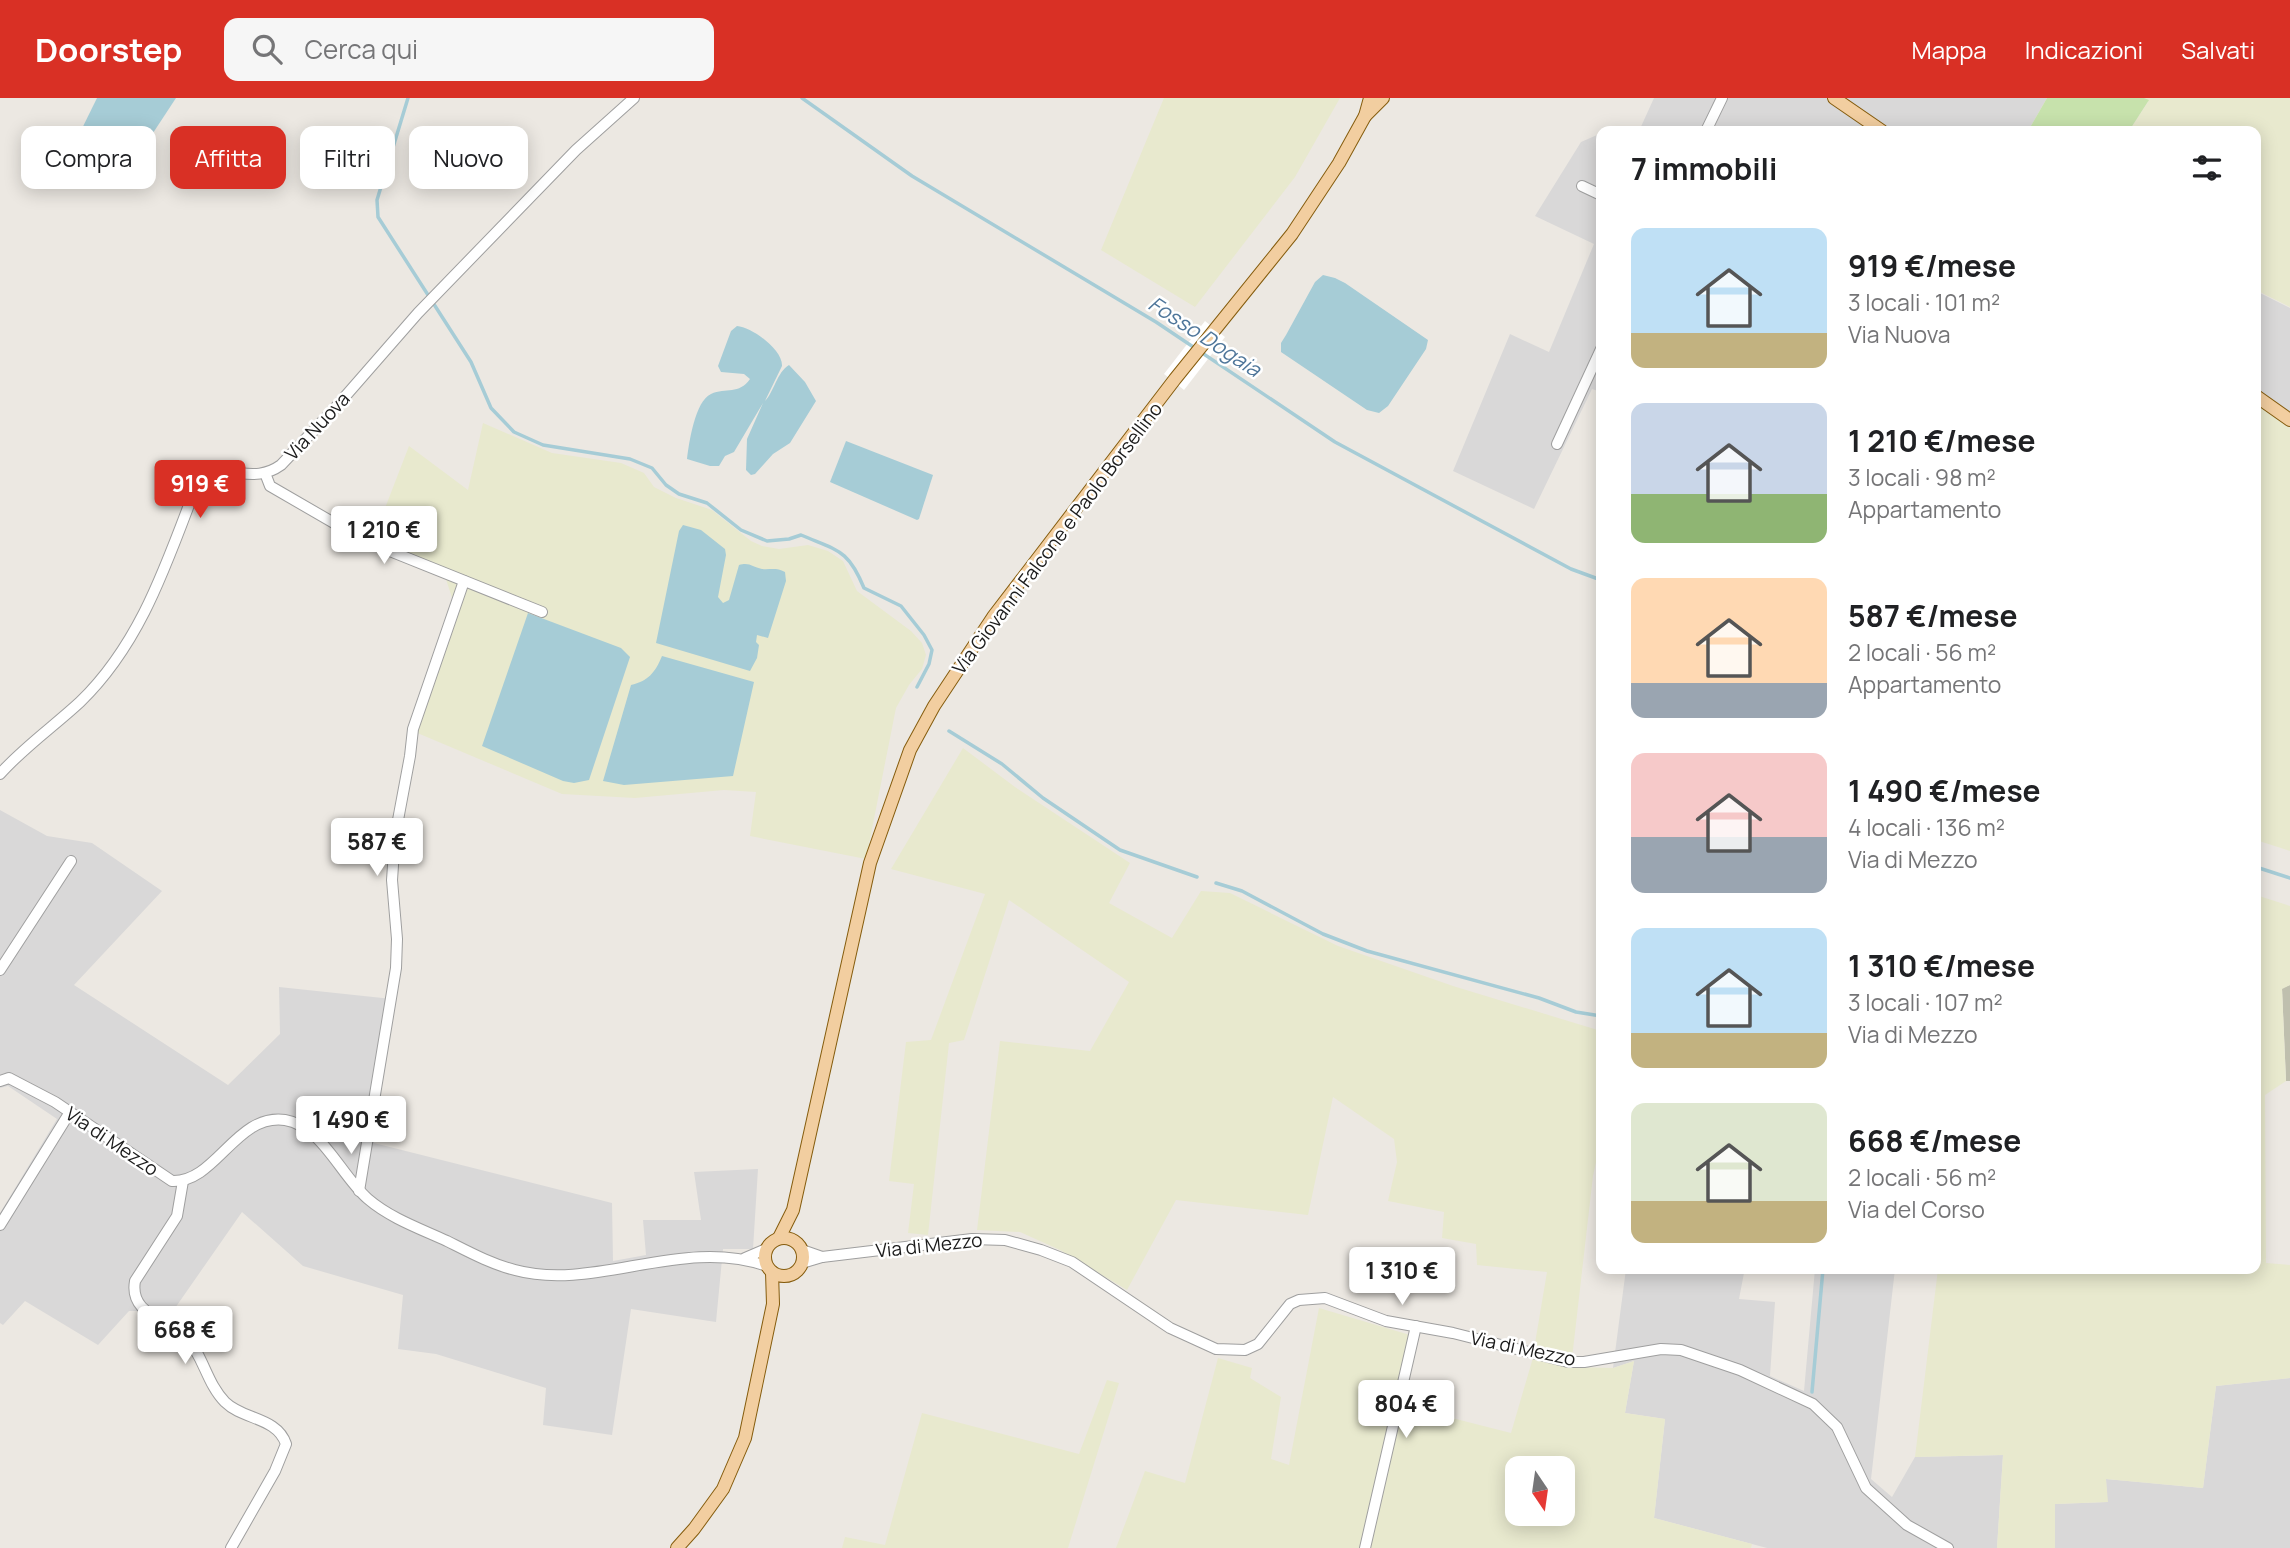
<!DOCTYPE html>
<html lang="it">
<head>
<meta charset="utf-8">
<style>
	body { margin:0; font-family:Manrope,sans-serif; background:#f6f6f6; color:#202124; height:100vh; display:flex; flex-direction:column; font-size:26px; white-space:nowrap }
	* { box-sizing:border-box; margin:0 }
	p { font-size:23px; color:#757577 }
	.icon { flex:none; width:38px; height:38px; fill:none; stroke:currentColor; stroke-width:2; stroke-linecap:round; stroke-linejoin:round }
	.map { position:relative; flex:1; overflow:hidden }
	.drawer { position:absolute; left:1596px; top:28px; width:665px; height:1148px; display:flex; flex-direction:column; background:#fff; border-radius:14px; box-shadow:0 4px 18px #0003 }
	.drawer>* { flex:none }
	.banner { position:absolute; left:21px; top:28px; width:665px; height:63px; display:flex; gap:14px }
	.needle { width:46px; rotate:167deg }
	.fabs { position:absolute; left:1505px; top:1358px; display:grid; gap:14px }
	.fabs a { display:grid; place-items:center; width:70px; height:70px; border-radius:14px; background:#fff; box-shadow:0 4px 18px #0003; font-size:35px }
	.price { position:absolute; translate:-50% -60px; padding:0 16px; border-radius:7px; background:#fff; color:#222; font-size:23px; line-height:46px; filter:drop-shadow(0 2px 4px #0008) }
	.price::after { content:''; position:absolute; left:50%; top:42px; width:21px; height:16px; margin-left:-10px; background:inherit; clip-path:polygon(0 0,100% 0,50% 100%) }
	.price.selected { background:#d93025; color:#fff }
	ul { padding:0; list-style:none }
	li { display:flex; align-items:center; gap:21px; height:175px; padding:0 35px }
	li span { display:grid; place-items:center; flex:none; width:196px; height:140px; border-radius:14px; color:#555 }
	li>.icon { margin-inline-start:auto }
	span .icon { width:84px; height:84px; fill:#fffc; stroke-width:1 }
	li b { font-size:30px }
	h2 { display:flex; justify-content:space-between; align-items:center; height:84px; padding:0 35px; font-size:30px }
	.chip { padding:0 24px; border-radius:14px; background:#fff; box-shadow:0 4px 18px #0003; font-size:24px; line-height:63px }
	.chip.selected { background:#d93025; color:#fff }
	header { display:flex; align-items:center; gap:42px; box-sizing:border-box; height:98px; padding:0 35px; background:#d93025; color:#fff }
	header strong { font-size:33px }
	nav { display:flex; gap:38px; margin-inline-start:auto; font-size:24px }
	.search { width:490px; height:63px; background:#f6f6f6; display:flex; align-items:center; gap:18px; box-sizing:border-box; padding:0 24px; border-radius:14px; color:#757577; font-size:26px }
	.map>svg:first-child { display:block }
	.residential { fill:#d9d8d8 }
	.construction { fill:#bfbfae }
	.farmland { fill:#e8e9ce; fill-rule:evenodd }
	.grass { fill:#c7e2ac }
	.water { fill:#a6ccd6 }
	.pier { fill:#fff }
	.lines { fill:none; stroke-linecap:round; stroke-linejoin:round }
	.stream { stroke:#a6ccd6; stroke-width:3.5 }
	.minor-casing { stroke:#9f9f9f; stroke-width:12 }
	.major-casing { stroke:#855c0d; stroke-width:14 }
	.minor { stroke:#fff; stroke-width:10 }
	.major { stroke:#f2cea0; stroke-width:12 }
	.labels { text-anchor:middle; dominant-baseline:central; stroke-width:5; stroke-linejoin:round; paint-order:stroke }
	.street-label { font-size:19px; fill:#1b1b1b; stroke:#fff }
	.water-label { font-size:21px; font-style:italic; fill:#4f769a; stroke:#fff }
</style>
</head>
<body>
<header>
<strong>Doorstep</strong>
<div class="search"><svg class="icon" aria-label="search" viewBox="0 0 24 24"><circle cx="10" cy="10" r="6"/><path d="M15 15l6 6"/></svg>Cerca qui</div>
<nav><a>Mappa</a><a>Indicazioni</a><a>Salvati</a></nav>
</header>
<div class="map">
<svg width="2290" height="1450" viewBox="0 0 2290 1450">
	<rect width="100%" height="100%" fill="#ece8e2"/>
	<!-- residential -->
	<g class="residential">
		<polygon points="1654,0 2047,0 2028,33 1639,33"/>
		<polygon points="1597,37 1601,38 1601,294 1592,291 1534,411 1453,373 1510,236 1549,254 1594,146 1535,118 1581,44"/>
		<polygon points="2256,193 2290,210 2290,330 2256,305"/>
		<polygon points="0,712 47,738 92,745 162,793 74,887 228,987 280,936 279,889 392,901 374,1045 612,1105 613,1163 646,1157 643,1122 701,1122 694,1074 758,1071 753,1151 723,1151 716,1224 631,1211 612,1337 543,1327 546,1290 436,1256 398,1251 403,1197 303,1168 242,1114 173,1213 129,1213 98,1247 25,1203 3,1227 0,1225 0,1115 57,1021 8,988 0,990"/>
		<polygon points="1626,1171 1715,1171 1744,1175 1739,1201 1775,1204 1770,1278 1804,1293 1815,1171 1895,1171 1871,1381 1892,1399 1915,1359 2003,1357 1997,1450 1767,1450 1654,1420 1665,1321 1625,1315 1634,1263 1613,1270"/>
		<polygon points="2290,1280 2290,1450 2055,1450 2055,1406 2107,1404 2106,1381 2203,1390 2216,1288"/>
	</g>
	<!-- construction -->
	<polygon class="construction" points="2290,887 2290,983 2286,983 2282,890"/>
	<!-- farmland -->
	<g class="farmland">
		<polygon points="1164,0 1340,0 1295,79 1195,209 1101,152"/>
		<polygon points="2144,0 2290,0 2290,209 2256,192 2256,33 2129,33 2148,4 2148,2"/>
		<polygon points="2256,306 2290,330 2290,753 2256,742"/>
		<polygon points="483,325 552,355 621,365 644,375 654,389 676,400 712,412 751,443 762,448 779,451 808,447 828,453 843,463 857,493 911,533 922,545 926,557 922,571 909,587 896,610 866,761 750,738 756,694 724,692 635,700 562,696 415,634 454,506 445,478 370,449 409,348 468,392"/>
		<path d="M963 650 1015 689 1130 765 1109 805 1172 840 1201 793 1230 795 1338 848 1453 888 1601 933V1041L1593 1078 1571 1269 1613 1270 1634 1263 1625 1315 1665 1321 1654 1420 1752 1446 1751 1450H1116L1145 1373 1185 1385 1218 1260 1252 1270 1250 1280 1281 1299 1271 1361 1289 1367 1319 1210 1410 1237 1397 1306 1511 1335 1532 1263 1547 1174 1477 1167 1476 1146 1442 1140 1444 1114 1388 1103 1397 1064 1394 1041 1333 999 1308 1117 1176 1102 1127 1192 1060 1152 1020 1134 977 1132 1000 943 1090 953 1129 884 1009 802 964 942 949 945 928 1137 908 1135 914 1086 889 1083 906 944 931 942 985 796 891 771ZM1517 1370H1563V1416H1517Z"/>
		<polygon points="2256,797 2290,808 2290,887 2282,891 2286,983 2265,997 2266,1165 2290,1167 2290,1280 2216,1288 2203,1390 2106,1381 2108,1404 2055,1406 2055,1450 1997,1450 2003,1357 1915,1359 1938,1171 2256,1171"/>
		<polygon points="1107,1282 1119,1285 1068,1450 842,1450 845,1439 885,1447 922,1315 1079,1356"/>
	</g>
	<!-- grass -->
	<polygon class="grass" points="2047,0 2144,0 2149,2 2129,33 2028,33"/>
	<!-- water -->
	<g class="water">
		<polygon points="97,0 176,0 128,73 116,84 69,67 67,61"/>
		<polygon points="1323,177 1335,180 1345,185 1428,242 1426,251 1388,308 1379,315 1367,312 1281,254 1281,245 1286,237 1315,184"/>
		<path d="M737 228C752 229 783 252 782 268L765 303C774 294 777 274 789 267L805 284 816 303 790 345 773 356 755 376 751 377 746 372 747 341 763 305 734 354 725 358 719 368H710L687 361C689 345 695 303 711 296 726 289 739 297 750 281L744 276 721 274 718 268 731 233Z"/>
		<polygon points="846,343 933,377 919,421 917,422 830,384"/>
		<path d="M683 427 701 432 725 451 726 457 718 499 723 505 729 502 739 467C750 464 752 469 762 471 770 472 776 469 785 474L786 483 768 540 757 537 756 544 759 547 757 560 750 573 656 545 679 433Z"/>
		<polygon points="528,515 621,550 630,559 589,682 574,685 563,683 482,648"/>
		<path d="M662 558 754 584 733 678 624 687 603 683 631 587C648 583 655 575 662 558Z"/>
	</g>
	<!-- pier -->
	<polygon class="pier" points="1205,223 1225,239 1184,292 1164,276"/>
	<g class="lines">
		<!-- stream -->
		<g class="stream">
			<path d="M408 0 377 102 378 119 471 264 491 310 514 334 543 347 630 361 652 370 666 387 679 396 707 405 741 432 767 443 789 441 801 437C838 453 848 451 864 490L901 508 924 537 932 552 929 566 917 589"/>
			<polyline points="802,0 912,78 1156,224 1335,344 1571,471 1601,482"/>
			<polyline points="949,633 1002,666 1043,700 1120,752 1197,779"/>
			<polyline points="2256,769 2290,780"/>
			<polyline points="1216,785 1242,793 1323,836 1367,853 1539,900 1576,914 1601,918"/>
			<polyline points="1812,1294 1823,1171"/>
		</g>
		<defs>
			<g id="minor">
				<polyline points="1706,33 1722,0"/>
				<polyline points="1582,88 1601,97"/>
				<polyline points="1557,346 1601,251"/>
				<polyline points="265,375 270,388 365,443 542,514"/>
				<path d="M0 676C24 649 53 629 80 604 138 548 164 473 192 399 220 352 246 392 281 367L335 310 418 215 576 52 634 0"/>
				<polyline points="0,872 71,763"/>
				<path d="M0 983 9 980 55 1004 172 1083C216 1085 236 1015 285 1022 322 1028 341 1078 368 1101 390 1120 421 1131 447 1143 469 1154 491 1166 515 1172 595 1194 682 1138 767 1168"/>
				<path d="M183 1083 177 1118 135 1183C129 1217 167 1220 186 1239 203 1257 207 1286 225 1304 243 1322 277 1319 286 1346L275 1373 231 1450"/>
				<polyline points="359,1093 396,870 397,841 392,782 395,738 410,658 413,631 464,483"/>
				<polyline points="0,1127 70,1014"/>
				<polyline points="802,1152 822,1159"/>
				<polyline points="745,1160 766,1151"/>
				<polyline points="802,1165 822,1159 972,1141 1005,1142 1041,1152 1072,1164 1170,1230 1216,1251 1245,1252 1258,1246 1290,1206 1299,1202 1325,1200 1386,1223 1453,1235 1568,1264 1584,1264 1661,1251 1681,1252 1740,1272 1813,1306 1837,1329 1866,1390 1907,1427 1948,1450"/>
				<polyline points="1365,1450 1416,1228"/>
			</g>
			<g id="major">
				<polyline points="1834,0 1882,33"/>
				<polyline points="1365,18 1383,0"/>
				<polyline points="2256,298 2290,322"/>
				<circle cx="784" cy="1159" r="19"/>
				<polyline points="779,1140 793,1112 870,765 910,652 934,608 993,519 1175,281 1292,136 1339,65 1365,18 1370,0"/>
				<polyline points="677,1450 694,1431 723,1391 745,1340 773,1206 772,1174"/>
			</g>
		</defs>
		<!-- minor casing -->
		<use href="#minor" class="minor-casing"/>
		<!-- major casing -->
		<use href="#major" class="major-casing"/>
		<!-- minor -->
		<use href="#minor" class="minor"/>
		<!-- major -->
		<use href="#major" class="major"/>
	</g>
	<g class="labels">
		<!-- street labels -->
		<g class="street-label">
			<text transform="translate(317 328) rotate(-47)">Via Nuova</text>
			<text transform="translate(1057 440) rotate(-53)">Via Giovanni Falcone e Paolo Borsellino</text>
			<text transform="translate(112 1043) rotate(34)">Via di Mezzo</text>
			<text transform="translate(929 1147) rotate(-6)">Via di Mezzo</text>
			<text transform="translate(1523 1250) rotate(12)">Via di Mezzo</text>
		</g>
		<!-- water labels -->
		<g class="water-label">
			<text transform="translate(1205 238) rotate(33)">Fosso Dogaia</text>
		</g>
	</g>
</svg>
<div class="fabs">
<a><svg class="needle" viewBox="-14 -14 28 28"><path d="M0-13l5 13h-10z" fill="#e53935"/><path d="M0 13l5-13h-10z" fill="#757577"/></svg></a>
</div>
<b class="price selected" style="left:200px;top:422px">919 €</b>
<b class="price" style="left:384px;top:468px">1 210 €</b>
<b class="price" style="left:377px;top:780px">587 €</b>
<b class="price" style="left:351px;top:1058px">1 490 €</b>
<b class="price" style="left:1402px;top:1209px">1 310 €</b>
<b class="price" style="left:185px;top:1268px">668 €</b>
<b class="price" style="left:1406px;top:1342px">804 €</b>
<div class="banner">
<a class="chip">Compra</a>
<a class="chip selected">Affitta</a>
<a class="chip">Filtri</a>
<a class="chip">Nuovo</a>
</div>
<section class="drawer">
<h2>7 immobili<svg class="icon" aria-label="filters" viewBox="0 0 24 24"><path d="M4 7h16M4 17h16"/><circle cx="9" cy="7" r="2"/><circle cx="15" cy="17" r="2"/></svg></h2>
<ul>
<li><span style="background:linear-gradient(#bfe0f5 75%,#c2b280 0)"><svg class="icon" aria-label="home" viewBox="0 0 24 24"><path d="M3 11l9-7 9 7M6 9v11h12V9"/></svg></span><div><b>919 €/mese</b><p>3 locali · 101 m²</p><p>Via Nuova</p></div></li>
<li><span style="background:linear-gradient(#c9d6e8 65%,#8fb573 0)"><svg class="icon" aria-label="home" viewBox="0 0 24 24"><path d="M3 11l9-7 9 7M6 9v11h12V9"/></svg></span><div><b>1 210 €/mese</b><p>3 locali · 98 m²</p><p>Appartamento</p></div></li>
<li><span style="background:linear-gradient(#ffd9b3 75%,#9aa5b1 0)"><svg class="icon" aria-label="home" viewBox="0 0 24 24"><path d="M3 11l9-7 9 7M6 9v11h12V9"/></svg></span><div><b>587 €/mese</b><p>2 locali · 56 m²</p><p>Appartamento</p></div></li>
<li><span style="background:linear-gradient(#f6c9c9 60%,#9aa5b1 0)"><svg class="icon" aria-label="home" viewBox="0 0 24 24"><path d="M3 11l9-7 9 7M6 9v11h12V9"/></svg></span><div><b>1 490 €/mese</b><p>4 locali · 136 m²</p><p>Via di Mezzo</p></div></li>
<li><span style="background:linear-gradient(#bfe0f5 75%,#c2b280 0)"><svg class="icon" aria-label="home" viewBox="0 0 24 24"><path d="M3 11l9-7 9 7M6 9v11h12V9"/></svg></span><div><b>1 310 €/mese</b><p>3 locali · 107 m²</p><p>Via di Mezzo</p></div></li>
<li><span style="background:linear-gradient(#dfe7d0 70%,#c2b280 0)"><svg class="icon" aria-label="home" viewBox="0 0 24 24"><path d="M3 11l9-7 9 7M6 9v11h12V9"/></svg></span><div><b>668 €/mese</b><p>2 locali · 56 m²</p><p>Via del Corso</p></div></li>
</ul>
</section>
</div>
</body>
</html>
